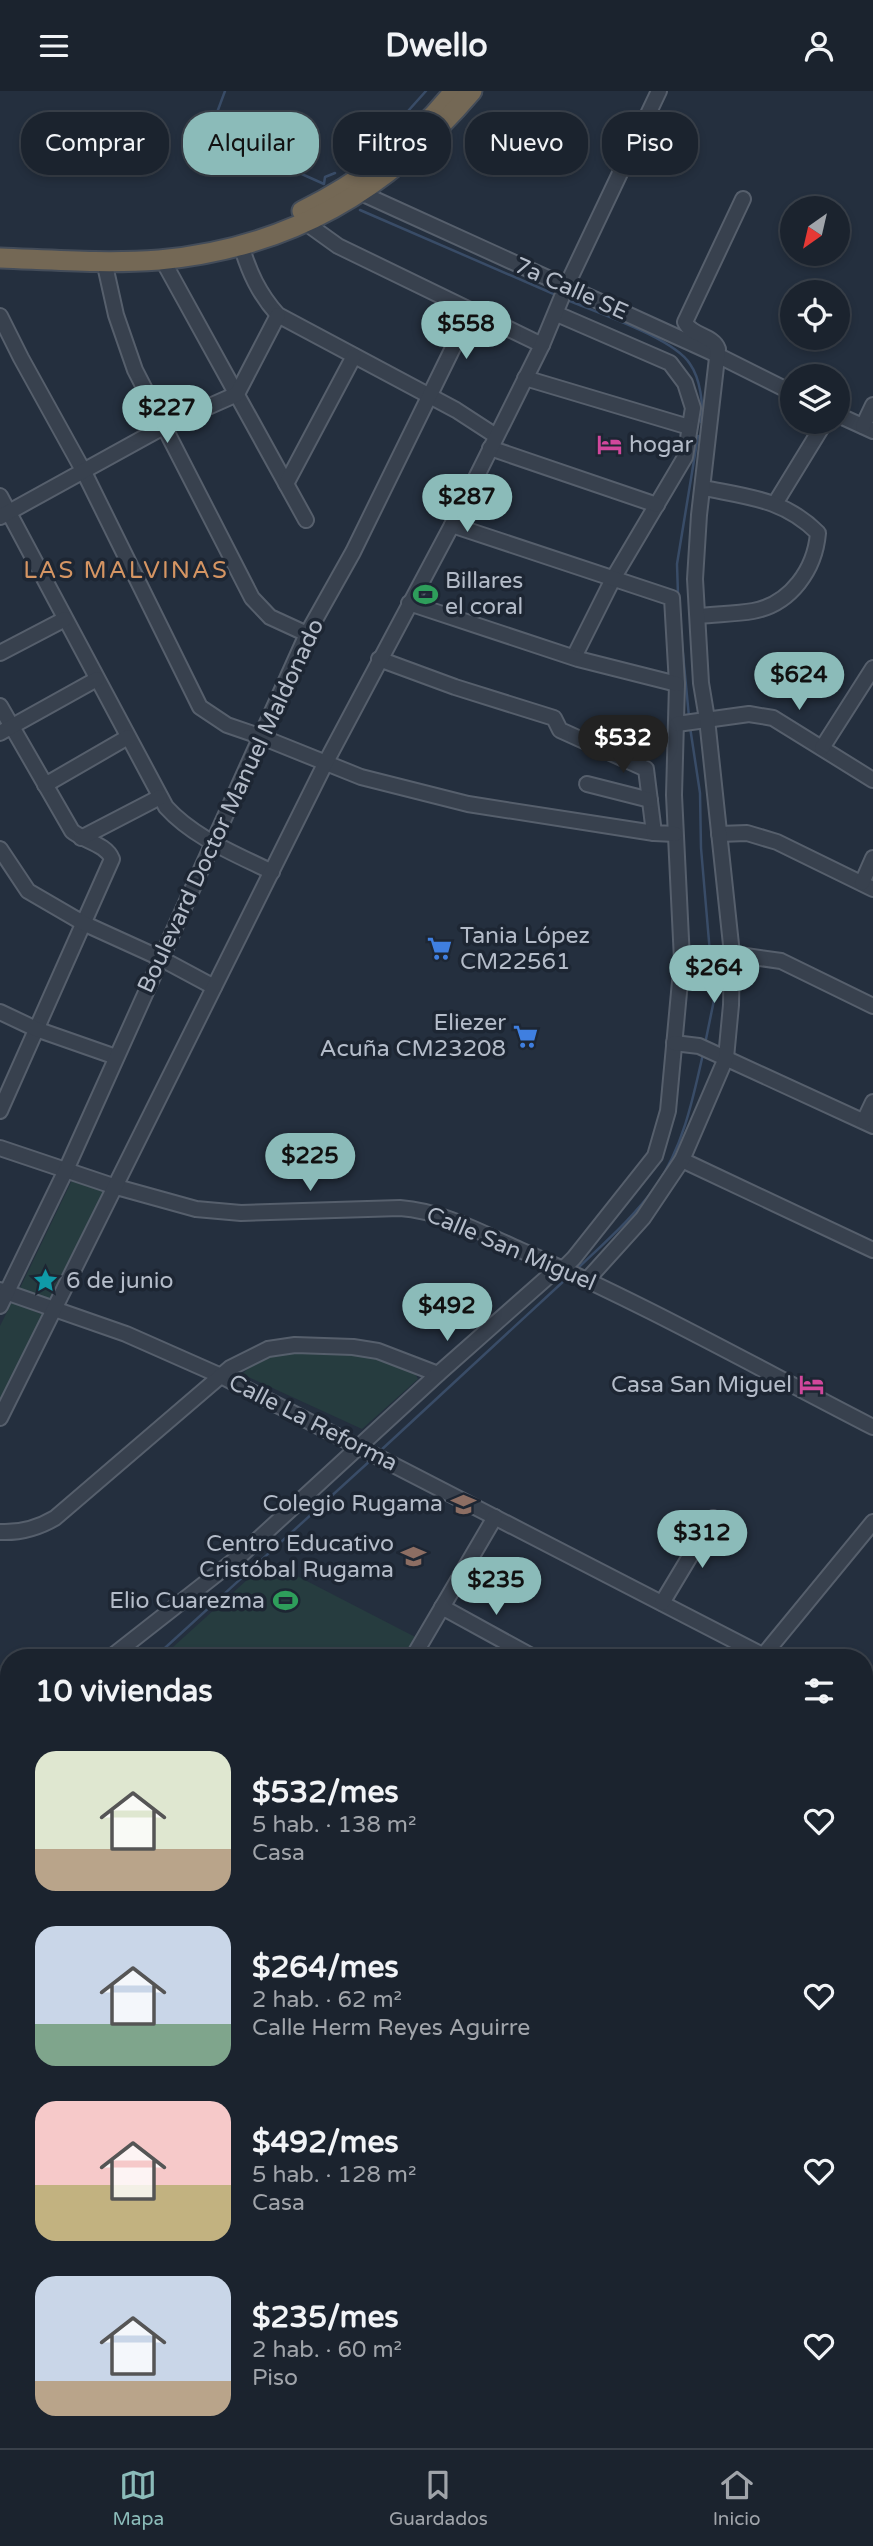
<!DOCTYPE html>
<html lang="es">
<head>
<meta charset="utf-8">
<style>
	body { margin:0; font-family:"Varela Round",sans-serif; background:#242b36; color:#f1f3f6; height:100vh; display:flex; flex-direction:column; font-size:26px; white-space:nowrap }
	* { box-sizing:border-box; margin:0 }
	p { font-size:23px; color:#a0a4aa }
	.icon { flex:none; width:38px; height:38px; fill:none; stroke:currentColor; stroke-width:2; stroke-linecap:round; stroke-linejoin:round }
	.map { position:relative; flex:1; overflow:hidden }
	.side { position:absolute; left:0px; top:1558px; width:873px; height:800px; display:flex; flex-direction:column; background:#1b232e; border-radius:28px 28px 0 0; box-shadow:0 4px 10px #0003,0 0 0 2px #39404a }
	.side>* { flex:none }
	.top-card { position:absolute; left:21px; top:21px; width:831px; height:63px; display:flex; gap:14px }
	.needle { width:46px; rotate:214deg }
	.controls { position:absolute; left:780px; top:105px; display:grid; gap:14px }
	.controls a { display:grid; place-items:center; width:70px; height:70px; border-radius:50%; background:#1b232e; box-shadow:0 4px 10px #0003,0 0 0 2px #39404a; font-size:35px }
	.price { position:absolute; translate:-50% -60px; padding:0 16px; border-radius:24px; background:#8bbbb9; color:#111; font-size:23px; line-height:46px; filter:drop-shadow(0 2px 4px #0008) }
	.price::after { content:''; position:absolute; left:50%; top:42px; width:21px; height:16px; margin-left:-10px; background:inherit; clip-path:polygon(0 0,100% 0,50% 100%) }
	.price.on { background:#222; color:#fff }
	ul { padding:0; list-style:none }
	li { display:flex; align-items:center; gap:21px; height:175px; padding:0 35px }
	li span { display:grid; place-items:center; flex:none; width:196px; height:140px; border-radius:21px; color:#555 }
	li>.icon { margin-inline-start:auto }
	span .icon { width:84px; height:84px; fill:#fffc; stroke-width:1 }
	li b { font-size:30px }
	h2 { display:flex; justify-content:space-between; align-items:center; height:84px; padding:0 35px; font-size:30px }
	.tag { padding:0 24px; border-radius:28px; background:#1b232e; box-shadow:0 4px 10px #0003,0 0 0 2px #39404a; font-size:24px; line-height:63px }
	.tag.on { background:#8bbbb9; color:#111 }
	header { display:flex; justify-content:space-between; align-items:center; height:91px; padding:0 35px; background:#1b232e; font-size:32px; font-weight:700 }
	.tab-bar { display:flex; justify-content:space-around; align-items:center; height:98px; border-top:2px solid #39404a; background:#1b232e; font-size:19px; color:#a0a4aa }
	.tab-bar a { display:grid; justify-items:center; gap:4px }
	.tab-bar .on { color:#8bbbb9 }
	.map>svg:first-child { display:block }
	.green { fill:#263c3f }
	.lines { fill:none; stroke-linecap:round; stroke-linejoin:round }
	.stream { stroke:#394c67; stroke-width:2.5 }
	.minor-casing { stroke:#565f6c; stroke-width:18 }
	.highway-casing { stroke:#434c59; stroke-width:23 }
	.minor { stroke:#38414e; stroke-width:14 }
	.highway { stroke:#746855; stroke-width:19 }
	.labels { text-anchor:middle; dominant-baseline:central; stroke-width:7; stroke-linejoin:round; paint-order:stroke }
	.street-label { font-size:23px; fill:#b4bcc9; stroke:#1d2633 }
	.poi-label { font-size:23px; fill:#b4bcc9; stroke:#1d2633; text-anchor:end }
	.neighbourhood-label { font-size:24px; letter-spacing:2px; fill:#d59563; stroke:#1d2633 }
</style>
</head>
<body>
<header><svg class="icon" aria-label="menu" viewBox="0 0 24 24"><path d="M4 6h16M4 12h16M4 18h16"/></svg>Dwello<svg class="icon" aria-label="person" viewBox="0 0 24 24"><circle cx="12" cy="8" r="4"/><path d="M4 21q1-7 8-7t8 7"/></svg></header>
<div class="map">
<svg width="873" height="2357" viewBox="0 0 873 2357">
	<rect width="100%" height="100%" fill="#242f3e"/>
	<!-- green -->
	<g class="green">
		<polygon points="74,1085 105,1100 54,1211 20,1197"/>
		<polygon points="12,1211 46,1225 0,1317 0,1235"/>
		<polygon points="302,1258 352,1260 412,1277 418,1288 362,1338 242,1283 266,1262"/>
		<polygon points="268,1470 423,1550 413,1566 162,1566"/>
	</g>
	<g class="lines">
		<!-- stream -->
		<g class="stream">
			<polyline points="225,0 212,35 215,44 324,93 325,86 335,82"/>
			<polyline points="400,29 426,0"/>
			<polyline points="347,74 391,39"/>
			<polyline points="360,119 556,204"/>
			<path d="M565 208C595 221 674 247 690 273 700 287 704 314 701 331"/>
			<polyline points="678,504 677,473 698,345"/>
			<polyline points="681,542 689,626"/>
			<polyline points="690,636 700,702 701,757 714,909 705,953"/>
			<path d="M577 1178C604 1152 634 1126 656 1095 683 1056 693 1008 703 963"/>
			<polyline points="379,1361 567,1187"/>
			<polyline points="155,1566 372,1368"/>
			<polyline points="304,2348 306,2357"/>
		</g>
		<defs>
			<g id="minor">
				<polyline points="355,95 361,102 717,264 793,302"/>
				<polyline points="306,132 338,155 542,254"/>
				<path d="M241 154C249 181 259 203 278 224L456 319 496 345"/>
				<polyline points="162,168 306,429"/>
				<polyline points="104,170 116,224 135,279 252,507 270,526 307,543"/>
				<polyline points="557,223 670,272 685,292 693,317 685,366 614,486 574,566"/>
				<polyline points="0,225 21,267 84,381 200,616 227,634 259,645 361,686 468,713 654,742"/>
				<polyline points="525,287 689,336"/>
				<polyline points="838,324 873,340"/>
				<polyline points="863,335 873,314"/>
				<polyline points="490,357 657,414"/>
				<polyline points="286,393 354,265"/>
				<path d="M0 405 166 716C194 747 236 763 272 781"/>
				<polyline points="776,411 825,331"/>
				<polyline points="0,426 165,335 237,303 278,224"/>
				<polyline points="452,434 672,507 677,593 674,704 682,869 668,1020 655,1065 574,1167 563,1178"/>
				<polyline points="409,512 578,568 677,593"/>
				<path d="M699 525C716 523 736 523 753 520 791 513 815 478 818 442 784 408 748 406 704 397"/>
				<polyline points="0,562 65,528"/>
				<polyline points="379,568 455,596 554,627 560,639 646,678 654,742 675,743"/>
				<path d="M0 615 72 740C84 750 106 753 112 768L0 1020"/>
				<polyline points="677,633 749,623 773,627 873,689"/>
				<polyline points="0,642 97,588"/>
				<polyline points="822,657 873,577"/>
				<polyline points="587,693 650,709"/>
				<polyline points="45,694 128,646"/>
				<polyline points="719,743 747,742 777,751 873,798"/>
				<polyline points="81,747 160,706"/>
				<polyline points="0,758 28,800 83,832 160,867 214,896"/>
				<polyline points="862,792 873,767"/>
				<polyline points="732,863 781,870 873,915"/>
				<polyline points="0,921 36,938 116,966"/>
				<polyline points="674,952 699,955 873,1035"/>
				<polyline points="864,1030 873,1011"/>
				<path d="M0 1057 113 1095 196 1118 241 1122 400 1117C442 1120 482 1142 520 1159 641 1211 756 1276 873 1336"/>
				<polyline points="682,1069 873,1159"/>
				<path d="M587 1189 643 1127 682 1069 726 967 731 914 732 863 707 628 701 592 695 488 699 424 718 258C713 244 691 245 685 231L743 108"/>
				<polyline points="0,1199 126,1243 221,1285 766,1566"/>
				<polyline points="0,1215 66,1079 307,543 353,461 471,220"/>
				<polyline points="0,1327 326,671 461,417 542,254 566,196 659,0"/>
				<path d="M0 1441C20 1442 38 1437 55 1427L230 1277 268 1258 295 1254 353 1256 378 1260 438 1283"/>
				<polyline points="662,1512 713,1427"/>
				<polyline points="442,1516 533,1566"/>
				<polyline points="111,1566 241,1464 438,1283 559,1176"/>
				<polyline points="413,1566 495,1426"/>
				<polyline points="762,1566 873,1431"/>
				<polyline points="0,1590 9,1594"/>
				<polyline points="864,1619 873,1624"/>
				<polyline points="0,1735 9,1740"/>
				<polyline points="0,1758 4,1761 0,1770"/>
				<polyline points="0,1777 1,1791 9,1804"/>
				<polyline points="864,1830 873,1817"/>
				<polyline points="864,1889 873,1891"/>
				<polyline points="0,1957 9,1943"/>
				<polyline points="0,2000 9,2002"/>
				<polyline points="864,2066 873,2071"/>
				<polyline points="0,2074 9,2072"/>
				<polyline points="0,2155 9,2174"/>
				<polyline points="0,2226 9,2222"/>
				<polyline points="864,2268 873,2253"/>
				<polyline points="864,2290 873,2296"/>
				<polyline points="86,2348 94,2357"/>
				<polyline points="283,2348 290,2357"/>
				<polyline points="349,2348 363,2357"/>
				<polyline points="824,2348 830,2357"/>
				<polyline points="432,2357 436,2348"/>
				<polyline points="509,2357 513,2348"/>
				<polyline points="565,2357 570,2348"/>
				<polyline points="694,2357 697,2348"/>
			</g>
			<g id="highway">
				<path d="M302 120C359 92 415 50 454 0"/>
				<path d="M0 167C53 169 106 173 159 169 290 157 388 99 472 0"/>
			</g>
		</defs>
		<!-- minor casing -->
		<use href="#minor" class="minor-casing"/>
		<!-- highway casing -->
		<use href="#highway" class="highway-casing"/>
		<!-- minor -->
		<use href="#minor" class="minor"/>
		<!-- highway -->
		<use href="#highway" class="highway"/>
	</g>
	<!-- icons -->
	<defs>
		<symbol id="hotel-bare" viewBox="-9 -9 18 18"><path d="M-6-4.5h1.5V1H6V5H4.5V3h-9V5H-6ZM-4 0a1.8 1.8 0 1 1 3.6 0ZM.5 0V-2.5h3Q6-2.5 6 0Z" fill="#d1479c" stroke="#1d2633" stroke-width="2.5" paint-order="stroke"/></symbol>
		<symbol id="stadium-bare" viewBox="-9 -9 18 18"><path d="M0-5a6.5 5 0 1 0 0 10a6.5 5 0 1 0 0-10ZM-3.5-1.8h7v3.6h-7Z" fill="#2e9e5b" stroke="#1d2633" stroke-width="2.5" paint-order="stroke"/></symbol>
		<symbol id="supermarket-bare" viewBox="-9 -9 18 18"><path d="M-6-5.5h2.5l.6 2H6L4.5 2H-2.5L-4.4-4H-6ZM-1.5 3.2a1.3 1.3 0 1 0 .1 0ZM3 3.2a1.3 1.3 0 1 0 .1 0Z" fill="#3f7fe0" stroke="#1d2633" stroke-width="2.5" paint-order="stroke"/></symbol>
		<symbol id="sight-bare" viewBox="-9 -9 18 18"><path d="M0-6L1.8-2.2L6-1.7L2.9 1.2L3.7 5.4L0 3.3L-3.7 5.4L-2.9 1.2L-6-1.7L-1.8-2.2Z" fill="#0f9aa8" stroke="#1d2633" stroke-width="2.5" paint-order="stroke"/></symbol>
		<symbol id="university-bare" viewBox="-9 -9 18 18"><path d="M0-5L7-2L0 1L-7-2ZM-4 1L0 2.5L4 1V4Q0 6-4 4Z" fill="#8d6e63" stroke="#1d2633" stroke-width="2.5" paint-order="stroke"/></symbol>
		<symbol id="school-bare" viewBox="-9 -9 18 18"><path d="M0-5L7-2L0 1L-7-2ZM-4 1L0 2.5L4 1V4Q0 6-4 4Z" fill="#8d6e63" stroke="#1d2633" stroke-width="2.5" paint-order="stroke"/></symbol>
	</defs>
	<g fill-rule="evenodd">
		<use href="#hotel-bare" x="592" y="336" width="35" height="35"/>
		<use href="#stadium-bare" x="408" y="486" width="35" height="35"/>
		<use href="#supermarket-bare" x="422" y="840" width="35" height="35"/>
		<use href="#supermarket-bare" x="508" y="928" width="35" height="35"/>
		<use href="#sight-bare" x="28" y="1172" width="35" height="35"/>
		<use href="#hotel-bare" x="794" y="1276" width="35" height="35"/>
		<use href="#university-bare" x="446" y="1396" width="35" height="35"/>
		<use href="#school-bare" x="396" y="1448" width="35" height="35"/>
		<use href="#stadium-bare" x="268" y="1492" width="35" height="35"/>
	</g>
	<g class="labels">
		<!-- street labels -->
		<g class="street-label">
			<text transform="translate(571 198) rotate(24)">7a Calle SE</text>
			<text transform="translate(231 715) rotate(-65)">Boulevard Doctor Manuel Maldonado</text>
			<text transform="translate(511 1158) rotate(23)">Calle San Miguel</text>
			<text transform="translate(313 1332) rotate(27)">Calle La Reforma</text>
		</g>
		<!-- poi labels -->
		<g class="poi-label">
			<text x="629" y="354" text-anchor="start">hogar</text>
			<text x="445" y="490" text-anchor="start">Billares<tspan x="445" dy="26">el coral</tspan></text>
			<text x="460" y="845" text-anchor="start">Tania López<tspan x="460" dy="26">CM22561</tspan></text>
			<text x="506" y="932">Eliezer<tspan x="506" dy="26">Acuña CM23208</tspan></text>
			<text x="66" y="1190" text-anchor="start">6 de junio</text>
			<text x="792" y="1294">Casa San Miguel</text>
			<text x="443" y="1413">Colegio Rugama</text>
			<text x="394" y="1453">Centro Educativo<tspan x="394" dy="26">Cristóbal Rugama</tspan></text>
			<text x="265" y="1510">Elio Cuarezma</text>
		</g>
		<!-- neighbourhood labels -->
		<g class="neighbourhood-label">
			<text x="126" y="479">LAS MALVINAS</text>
		</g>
	</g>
</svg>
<div class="controls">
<a><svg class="needle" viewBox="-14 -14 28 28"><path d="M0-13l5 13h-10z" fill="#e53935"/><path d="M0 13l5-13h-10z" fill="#a0a4aa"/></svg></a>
<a><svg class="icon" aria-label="locate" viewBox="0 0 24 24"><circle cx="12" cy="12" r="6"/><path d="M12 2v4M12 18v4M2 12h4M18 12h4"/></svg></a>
<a><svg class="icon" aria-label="layers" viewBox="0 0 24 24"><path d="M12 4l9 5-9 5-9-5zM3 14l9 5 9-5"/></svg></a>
</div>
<b class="price" style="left:466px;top:270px">$558</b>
<b class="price" style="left:167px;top:354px">$227</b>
<b class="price" style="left:467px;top:443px">$287</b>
<b class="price" style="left:799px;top:621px">$624</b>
<b class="price on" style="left:623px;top:684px">$532</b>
<b class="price" style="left:714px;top:914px">$264</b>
<b class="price" style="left:310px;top:1102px">$225</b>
<b class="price" style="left:447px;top:1252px">$492</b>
<b class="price" style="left:702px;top:1479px">$312</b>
<b class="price" style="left:496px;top:1526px">$235</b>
<div class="top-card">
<a class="tag">Comprar</a>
<a class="tag on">Alquilar</a>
<a class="tag">Filtros</a>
<a class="tag">Nuevo</a>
<a class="tag">Piso</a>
</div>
<section class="side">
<h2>10 viviendas<svg class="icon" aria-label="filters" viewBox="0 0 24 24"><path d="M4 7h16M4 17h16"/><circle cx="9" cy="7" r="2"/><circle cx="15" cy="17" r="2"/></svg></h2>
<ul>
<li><span style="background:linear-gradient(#dfe7d0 70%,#b9a48a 0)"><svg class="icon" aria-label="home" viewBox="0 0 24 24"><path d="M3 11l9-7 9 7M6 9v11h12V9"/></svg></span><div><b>$532/mes</b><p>5 hab. · 138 m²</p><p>Casa</p></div><svg class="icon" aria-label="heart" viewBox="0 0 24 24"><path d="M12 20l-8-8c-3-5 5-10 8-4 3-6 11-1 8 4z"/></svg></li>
<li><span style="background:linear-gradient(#c9d6e8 70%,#7fa58c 0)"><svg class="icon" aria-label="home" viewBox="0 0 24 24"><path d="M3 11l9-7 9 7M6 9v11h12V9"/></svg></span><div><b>$264/mes</b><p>2 hab. · 62 m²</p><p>Calle Herm Reyes Aguirre</p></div><svg class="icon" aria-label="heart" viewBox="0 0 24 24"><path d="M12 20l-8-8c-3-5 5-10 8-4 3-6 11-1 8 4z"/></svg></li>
<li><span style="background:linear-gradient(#f6c9c9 60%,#c2b280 0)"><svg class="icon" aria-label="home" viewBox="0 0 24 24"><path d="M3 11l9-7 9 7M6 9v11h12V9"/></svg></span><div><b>$492/mes</b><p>5 hab. · 128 m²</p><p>Casa</p></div><svg class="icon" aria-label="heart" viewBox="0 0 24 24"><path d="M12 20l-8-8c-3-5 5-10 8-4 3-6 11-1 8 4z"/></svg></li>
<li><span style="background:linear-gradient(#c9d6e8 75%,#b9a48a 0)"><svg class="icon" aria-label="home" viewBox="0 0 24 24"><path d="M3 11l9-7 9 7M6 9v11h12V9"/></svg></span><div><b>$235/mes</b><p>2 hab. · 60 m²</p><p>Piso</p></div><svg class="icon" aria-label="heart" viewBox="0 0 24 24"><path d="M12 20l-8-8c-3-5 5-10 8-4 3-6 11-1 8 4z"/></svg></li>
</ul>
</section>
</div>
<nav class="tab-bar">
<a class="on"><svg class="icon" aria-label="map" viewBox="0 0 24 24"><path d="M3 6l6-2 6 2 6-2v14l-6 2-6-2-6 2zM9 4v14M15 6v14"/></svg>Mapa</a>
<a><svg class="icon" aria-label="saved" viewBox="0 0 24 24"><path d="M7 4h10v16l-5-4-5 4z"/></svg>Guardados</a>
<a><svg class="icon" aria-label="home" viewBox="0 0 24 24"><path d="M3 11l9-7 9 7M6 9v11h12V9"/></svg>Inicio</a>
</nav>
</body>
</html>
